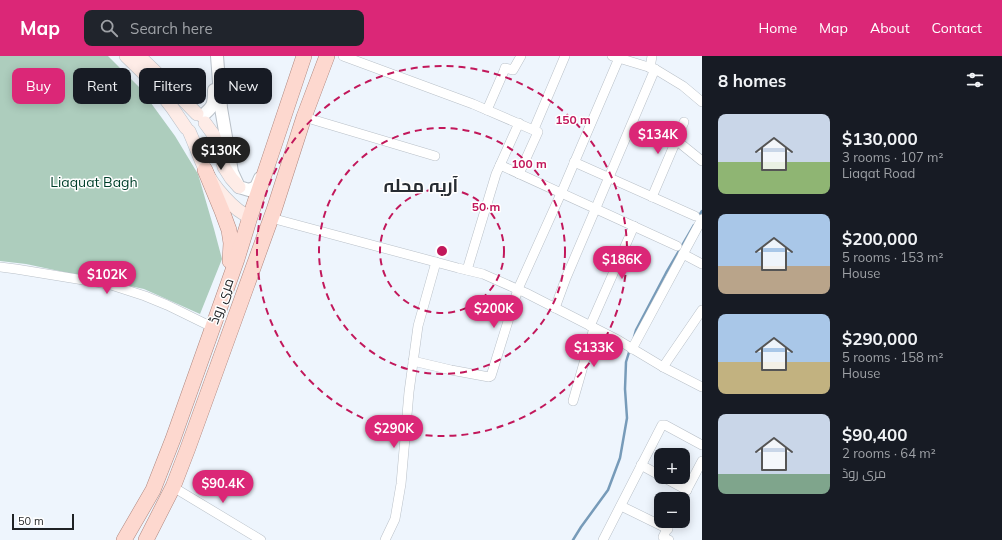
<!DOCTYPE html>
<html lang="en">
<head>
<meta charset="utf-8">
<style>
	body { margin:0; font-family:Mulish,Cairo,sans-serif; background:#20242c; color:#f1f3f6; height:100vh; display:flex; flex-direction:column; font-size:15px; white-space:nowrap }
	* { box-sizing:border-box; margin:0 }
	p { font-size:13px; color:#9ea1a6 }
	.icon { flex:none; width:22px; height:22px; fill:none; stroke:currentColor; stroke-width:2; stroke-linecap:round; stroke-linejoin:round }
	.map { position:relative; flex:1; overflow:hidden }
	.side { display:flex; flex-direction:column; background:#171b24; width:300px }
	.side>* { flex:none }
	.banner { position:absolute; left:12px; top:12px; width:380px; height:36px; display:flex; gap:8px }
	.fabs { position:absolute; left:654px; top:392px; display:grid; gap:8px }
	.fabs a { display:grid; place-items:center; width:36px; height:36px; border-radius:8px; background:#171b24; box-shadow:0 2px 10px #0003; font-size:20px }
	.scale { position:absolute; left:12px; bottom:10px; width:62px; box-sizing:border-box; padding-left:4px; border:2px solid #1f2225; border-top:0; font-size:11px; line-height:14px; white-space:nowrap; color:#1f2225; -webkit-text-stroke:3px #fff; paint-order:stroke }
	.price { position:absolute; translate:-50% -34px; padding:0 9px; border-radius:14px; background:#db2777; color:#fff; font-size:13px; line-height:26px; filter:drop-shadow(0 1px 2px #0008) }
	.price::after { content:''; position:absolute; left:50%; top:24px; width:12px; height:9px; margin-left:-6px; background:inherit; clip-path:polygon(0 0,100% 0,50% 100%) }
	.price.active { background:#222; color:#fff }
	ul { padding:0; list-style:none }
	li { display:flex; align-items:center; gap:12px; height:100px; padding:0 16px }
	li span { display:grid; place-items:center; flex:none; width:112px; height:80px; border-radius:8px; color:#555 }
	li>.icon { margin-inline-start:auto }
	span .icon { width:48px; height:48px; fill:#fffc; stroke-width:1 }
	li b { font-size:17px }
	h2 { display:flex; justify-content:space-between; align-items:center; height:48px; padding:0 16px; font-size:17px }
	.tag { padding:0 14px; border-radius:8px; background:#171b24; box-shadow:0 2px 10px #0003; font-size:14px; line-height:36px }
	.tag.active { background:#db2777; color:#fff }
	header { display:flex; align-items:center; gap:24px; box-sizing:border-box; height:56px; padding:0 20px; background:#db2777; color:#fff }
	header strong { font-size:19px }
	nav { display:flex; gap:22px; margin-inline-start:auto; font-size:14px }
	.search { width:280px; height:36px; background:#20242c; display:flex; align-items:center; gap:10px; box-sizing:border-box; padding:0 14px; border-radius:8px; color:#9ea1a6; font-size:15px }
	main { display:flex; flex:1; min-height:0 }
	.map>svg:first-child { display:block }
	.green { fill:#adcdbd }
	.lines { fill:none; stroke-linecap:round; stroke-linejoin:round }
	.stream { stroke:#779bb9; stroke-width:2.5 }
	.minor-casing { stroke:#b9c0c8; stroke-width:10 }
	.tertiary-casing { stroke:#b9c0c8; stroke-width:14 }
	.secondary-casing { stroke:#b9c0c8; stroke-width:14 }
	.primary-casing { stroke:#af877f; stroke-width:16 }
	.minor { stroke:#fff; stroke-width:9 }
	.tertiary { stroke:#fff; stroke-width:12 }
	.secondary { stroke:#feece7; stroke-width:13 }
	.primary { stroke:#fdd8cf; stroke-width:15 }
	.ring { fill:none; stroke:#c2185b; stroke-width:2; stroke-dasharray:7 5 }
	.labels { text-anchor:middle; dominant-baseline:central; stroke-width:3; stroke-linejoin:round; paint-order:stroke }
	.park-label { font-size:14px; fill:#00402b; stroke:#fff }
	.street-label { font-size:14px; fill:#1f2225; stroke:#fff }
	.district-label { font-size:18px; font-weight:bold; fill:#272c32; stroke:#fff }
	.centre { fill:#c2185b; stroke:#fff; stroke-width:2 }
	.ring-label { font-size:12px; text-anchor:middle; font-weight:bold; fill:#c2185b; stroke:#fff; stroke-width:3; stroke-linejoin:round; paint-order:stroke }
</style>
</head>
<body>
<header>
<strong>Map</strong>
<div class="search"><svg class="icon" aria-label="search" viewBox="0 0 24 24"><circle cx="10" cy="10" r="6"/><path d="M15 15l6 6"/></svg>Search here</div>
<nav><a>Home</a><a>Map</a><a>About</a><a>Contact</a></nav>
</header>
<main>
<div class="map">
<svg width="702" height="484" viewBox="0 0 702 484">
	<rect width="100%" height="100%" fill="#eef5fd"/>
	<!-- green -->
	<polygon class="green" points="0,0 108,0 140,32 175,80 198,118 214,173 222,203 200,258 144,233 26,208 0,205"/>
	<g class="lines">
		<!-- stream -->
		<g class="stream">
			<polyline points="698,161 702,155"/>
			<polyline points="634,281 636,274 666,217 694,169"/>
			<polyline points="573,484 581,471 608,434 620,402 627,362 625,333 626,306 630,293"/>
		</g>
		<defs>
			<g id="minor">
				<polyline points="343,0 473,48 538,76 519,118"/>
				<polyline points="612,0 655,13 683,30 702,46"/>
				<polyline points="650,12 652,0"/>
				<polyline points="487,54 504,15 505,12 513,14 521,0"/>
				<polyline points="304,61 435,100"/>
				<polyline points="532,73 534,73 565,0"/>
				<polyline points="676,84 702,105"/>
				<polyline points="574,106 695,160"/>
				<polyline points="500,109 677,190"/>
				<polyline points="652,141 684,66"/>
				<polyline points="271,162 458,212 483,218 526,237 618,284 663,311 702,331"/>
				<polyline points="683,198 702,208"/>
				<polyline points="0,211 16,213 108,228 145,240 167,249 212,271"/>
				<polyline points="467,214 496,118 519,67"/>
				<polyline points="555,252 566,222 655,13"/>
				<polyline points="590,270 634,170"/>
				<polyline points="632,293 702,163"/>
				<polyline points="413,305 451,314 489,321 491,320 518,233 563,133 619,2"/>
				<polyline points="663,311 702,254"/>
				<polyline points="573,345 594,272"/>
				<polyline points="641,409 661,420"/>
				<polyline points="663,421 687,434"/>
				<polyline points="173,431 261,484"/>
				<polyline points="682,443 702,405"/>
				<polyline points="621,450 668,473"/>
				<polyline points="385,484 395,463 401,428 409,336 418,270 436,206"/>
				<polyline points="603,484 662,369 665,369 702,389"/>
				<polyline points="669,484 663,481 671,465"/>
			</g>
			<g id="tertiary">
				<polyline points="217,0 221,52 232,116 239,131 249,134 256,131 260,122"/>
				<path d="M202 60C213 51 214 49 214 34"/>
			</g>
			<g id="secondary">
				<path d="M126 0C148 20 170 47 186 72"/>
				<polyline points="139,0 164,24 197,58"/>
				<polyline points="205,67 213,78 220,96 224,111 231,122 239,131"/>
				<path d="M189 75C195 88 199 101 205 113 212 129 234 155 250 161"/>
			</g>
			<g id="primary">
				<polyline points="205,114 222,155 229,174 231,187 230,205"/>
				<polyline points="124,484 153,434 173,383 237,203 250,161 304,0"/>
				<polyline points="146,484 173,431 188,392 274,154 304,61 327,0"/>
			</g>
		</defs>
		<!-- minor casing -->
		<use href="#minor" class="minor-casing"/>
		<!-- tertiary casing -->
		<use href="#tertiary" class="tertiary-casing"/>
		<!-- secondary casing -->
		<use href="#secondary" class="secondary-casing"/>
		<!-- primary casing -->
		<use href="#primary" class="primary-casing"/>
		<!-- minor -->
		<use href="#minor" class="minor"/>
		<!-- tertiary -->
		<use href="#tertiary" class="tertiary"/>
		<!-- secondary -->
		<use href="#secondary" class="secondary"/>
		<!-- primary -->
		<use href="#primary" class="primary"/>
	</g>
	<!-- distance rings -->
	<g class="ring">
		<circle cx="442" cy="195" r="62"/>
		<circle cx="442" cy="195" r="123"/>
		<circle cx="442" cy="195" r="185"/>
	</g>
	<g class="labels">
		<!-- park labels -->
		<g class="park-label">
			<text x="94" y="126">Liaquat Bagh</text>
		</g>
		<!-- street labels -->
		<g class="street-label">
			<text transform="translate(221 245) rotate(-70)">مری روڈ</text>
		</g>
		<!-- district labels -->
		<g class="district-label">
			<text x="421" y="129">آریہ محلہ</text>
		</g>
	</g>
	<circle cx="442" cy="195" r="6" class="centre"/>
	<g class="ring-label">
		<text x="573" y="68">150 m</text>
		<text x="529" y="112">100 m</text>
		<text x="486" y="155">50 m</text>
	</g>
</svg>
<div class="fabs">
<a>+</a>
<a>−</a>
</div>
<div class="scale">50 m</div>
<b class="price" style="left:658px;top:99px">$134K</b>
<b class="price active" style="left:221px;top:115px">$130K</b>
<b class="price" style="left:622px;top:224px">$186K</b>
<b class="price" style="left:107px;top:239px">$102K</b>
<b class="price" style="left:494px;top:273px">$200K</b>
<b class="price" style="left:594px;top:312px">$133K</b>
<b class="price" style="left:394px;top:393px">$290K</b>
<b class="price" style="left:223px;top:448px">$90.4K</b>
<div class="banner">
<a class="tag active">Buy</a>
<a class="tag">Rent</a>
<a class="tag">Filters</a>
<a class="tag">New</a>
</div>
</div>
<section class="side">
<h2>8 homes<svg class="icon" aria-label="filters" viewBox="0 0 24 24"><path d="M4 7h16M4 17h16"/><circle cx="9" cy="7" r="2"/><circle cx="15" cy="17" r="2"/></svg></h2>
<ul>
<li><span style="background:linear-gradient(#c9d6e8 60%,#8fb573 0)"><svg class="icon" aria-label="home" viewBox="0 0 24 24"><path d="M3 11l9-7 9 7M6 9v11h12V9"/></svg></span><div><b>$130,000</b><p>3 rooms · 107 m²</p><p>Liaqat Road</p></div></li>
<li><span style="background:linear-gradient(#a9c7e8 65%,#b9a48a 0)"><svg class="icon" aria-label="home" viewBox="0 0 24 24"><path d="M3 11l9-7 9 7M6 9v11h12V9"/></svg></span><div><b>$200,000</b><p>5 rooms · 153 m²</p><p>House</p></div></li>
<li><span style="background:linear-gradient(#a9c7e8 60%,#c2b280 0)"><svg class="icon" aria-label="home" viewBox="0 0 24 24"><path d="M3 11l9-7 9 7M6 9v11h12V9"/></svg></span><div><b>$290,000</b><p>5 rooms · 158 m²</p><p>House</p></div></li>
<li><span style="background:linear-gradient(#c9d6e8 75%,#7fa58c 0)"><svg class="icon" aria-label="home" viewBox="0 0 24 24"><path d="M3 11l9-7 9 7M6 9v11h12V9"/></svg></span><div><b>$90,400</b><p>2 rooms · 64 m²</p><p>مری روڈ</p></div></li>
</ul>
</section>
</main>
</body>
</html>
